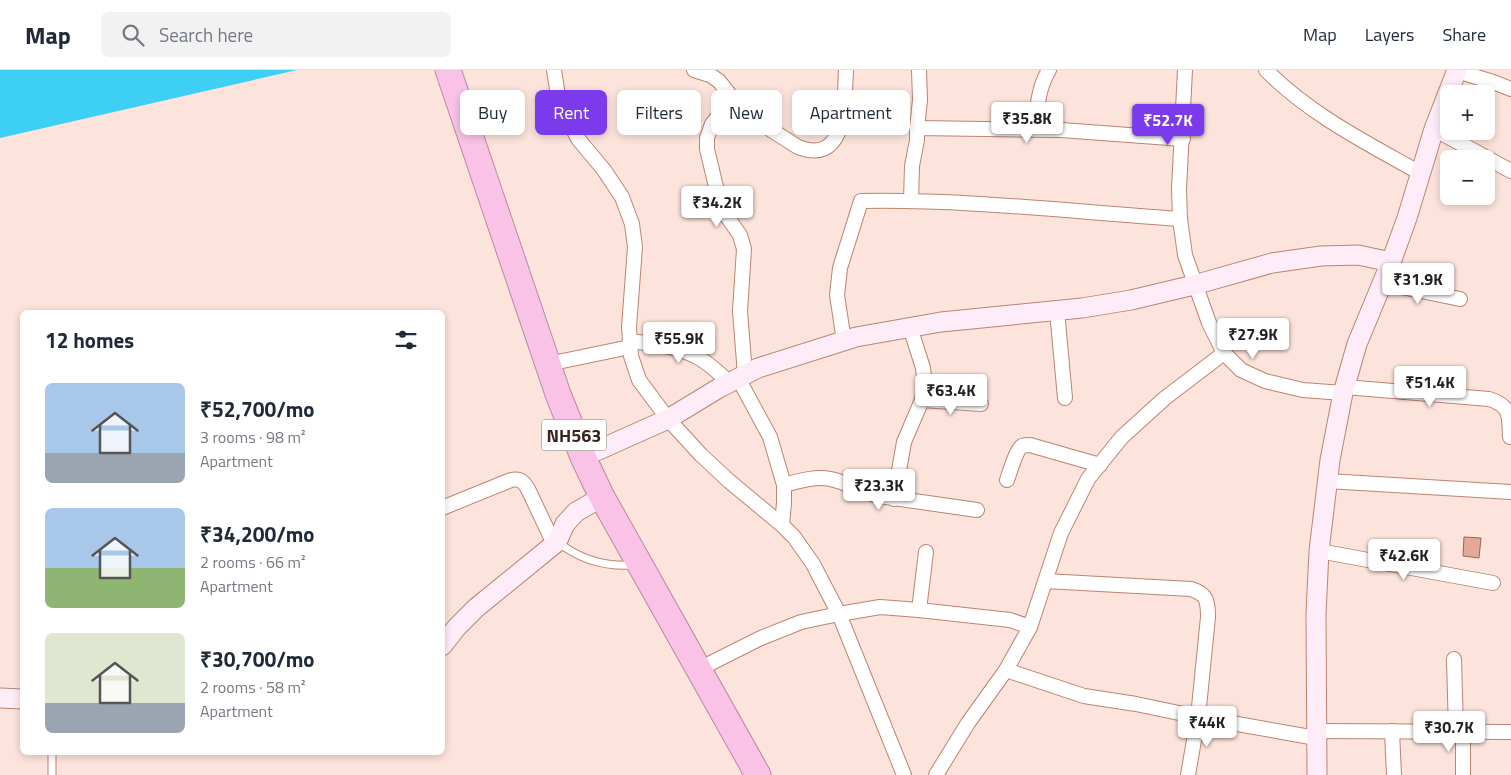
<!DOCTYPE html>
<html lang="en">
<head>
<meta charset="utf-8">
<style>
	body { margin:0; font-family:"Titillium Web",sans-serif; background:#f2f2f3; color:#1f2937; height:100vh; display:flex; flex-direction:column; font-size:19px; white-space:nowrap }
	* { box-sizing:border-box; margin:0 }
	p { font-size:16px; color:#747a83 }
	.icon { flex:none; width:28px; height:28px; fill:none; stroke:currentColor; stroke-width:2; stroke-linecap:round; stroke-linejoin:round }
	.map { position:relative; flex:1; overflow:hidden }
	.side { position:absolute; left:20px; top:240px; width:425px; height:445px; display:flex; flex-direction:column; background:#fff; border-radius:8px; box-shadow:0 2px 8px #0003 }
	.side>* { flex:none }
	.hud { position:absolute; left:460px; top:20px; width:475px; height:45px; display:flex; gap:10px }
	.buttons { position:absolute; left:1440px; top:15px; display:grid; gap:10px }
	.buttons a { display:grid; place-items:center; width:55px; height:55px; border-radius:8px; background:#fff; box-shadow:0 2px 8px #0003; font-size:25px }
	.price { position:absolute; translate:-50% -42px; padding:0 11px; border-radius:5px; background:#fff; color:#222; font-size:16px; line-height:32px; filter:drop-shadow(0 1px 2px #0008) }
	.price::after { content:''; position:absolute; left:50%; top:30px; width:15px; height:11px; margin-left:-8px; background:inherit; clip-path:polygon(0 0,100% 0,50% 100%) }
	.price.on { background:#7c3aed; color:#fff }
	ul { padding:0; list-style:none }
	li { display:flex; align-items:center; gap:15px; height:125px; padding:0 25px }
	li span { display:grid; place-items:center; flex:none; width:140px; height:100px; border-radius:8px; color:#555 }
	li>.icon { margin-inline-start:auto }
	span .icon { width:60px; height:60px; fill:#fffc; stroke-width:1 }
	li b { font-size:21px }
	h2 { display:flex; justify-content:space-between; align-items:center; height:60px; padding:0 25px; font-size:21px }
	.chip { padding:0 18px; border-radius:8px; background:#fff; box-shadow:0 2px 8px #0003; font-size:18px; line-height:45px }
	.chip.on { background:#7c3aed; color:#fff }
	header { display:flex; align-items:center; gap:30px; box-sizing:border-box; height:70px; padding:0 25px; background:#fff; border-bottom:1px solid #e0e1e3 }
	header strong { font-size:24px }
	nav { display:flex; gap:28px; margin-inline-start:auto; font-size:18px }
	.search { width:350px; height:45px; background:#f2f2f3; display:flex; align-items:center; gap:12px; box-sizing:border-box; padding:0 18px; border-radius:8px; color:#747a83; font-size:19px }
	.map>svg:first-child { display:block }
	.water { fill:#3dcff4 }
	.building { fill:#e3a996; stroke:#9b6654 }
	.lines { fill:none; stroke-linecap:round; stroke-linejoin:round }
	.lane-casing { stroke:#bc8472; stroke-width:9 }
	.street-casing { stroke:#bc8472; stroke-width:16 }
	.secondary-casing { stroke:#bc8472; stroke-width:21 }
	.highway-casing { stroke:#b78ba0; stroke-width:27 }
	.lane { stroke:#fff; stroke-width:7 }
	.street { stroke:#fff; stroke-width:14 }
	.secondary { stroke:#feedf8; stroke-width:19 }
	.highway { stroke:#fac2e7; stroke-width:25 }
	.labels { text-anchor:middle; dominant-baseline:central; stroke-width:4.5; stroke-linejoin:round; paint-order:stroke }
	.shield { fill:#fff; stroke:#756660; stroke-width:1 }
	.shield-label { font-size:18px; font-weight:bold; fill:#3a241c }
</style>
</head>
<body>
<header>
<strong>Map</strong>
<div class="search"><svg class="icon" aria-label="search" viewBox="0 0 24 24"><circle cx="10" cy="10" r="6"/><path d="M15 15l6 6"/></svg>Search here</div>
<nav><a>Map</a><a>Layers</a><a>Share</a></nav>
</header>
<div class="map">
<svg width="1511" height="705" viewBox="0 0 1511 705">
	<rect width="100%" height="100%" fill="#fce3db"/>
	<!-- water -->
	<polygon class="water" points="0,0 297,0 0,68"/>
	<!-- building -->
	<polygon class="building" points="1464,467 1481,468 1479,488 1463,486"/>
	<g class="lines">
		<defs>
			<g id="lane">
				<path d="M558 472C580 490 608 497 636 495"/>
				<polyline points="52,705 52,682"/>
			</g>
			<g id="street">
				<polyline points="554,0 558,26 564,43 579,70 604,100 622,127 632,154 635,177 629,257 631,286 639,310 668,349 701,385 729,411 782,455 794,467 813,494 839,544 904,705"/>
				<path d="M694 0 710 5 719 11 743 42 798 77C848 96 844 31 846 0"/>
				<path d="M1266 0C1309 44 1367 73 1420 103"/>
				<polyline points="1457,1 1493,12 1511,19"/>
				<polyline points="732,29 712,54 707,68 707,79 721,138 740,165 744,179 740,241 745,305"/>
				<polyline points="917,58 920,30 919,0"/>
				<path d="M1035 59C1037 39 1038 18 1049 0"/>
				<polyline points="1434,59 1511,101"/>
				<polyline points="911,131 912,96 917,70 917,58 1061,60 1183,69"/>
				<polyline points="1180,149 1179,119 1185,0"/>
				<polyline points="1382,213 1460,229"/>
				<polyline points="1057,241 1065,328"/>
				<path d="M630 271C654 274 677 276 699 288 710 294 720 304 730 313"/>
				<path d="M844 271 837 225 840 198 861 131C967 129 1074 142 1180 149L1185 185 1209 253 1224 283 1241 300 1265 311 1303 320 1343 323"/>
				<polyline points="548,294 630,277"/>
				<polyline points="738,308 770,367 784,415 784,433 782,455"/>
				<path d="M1345 317 1489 329C1511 336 1509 345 1510 367"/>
				<polyline points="922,330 981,334"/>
				<path d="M1007 410C1010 402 1016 380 1022 376 1025 375 1028 375 1030 375L1100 395"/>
				<polyline points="1327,411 1511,422"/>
				<path d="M784 415C799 411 815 406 830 409 847 412 862 422 879 426L977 440"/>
				<polyline points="894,429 904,372 922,330 925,316 923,298 910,257"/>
				<path d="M442 438 511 410C520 408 523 411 528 419L554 474"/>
				<polyline points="1319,481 1493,513"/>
				<path d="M1045 511 1191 519C1207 524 1208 531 1208 547L1198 647 1188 705"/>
				<polyline points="919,540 926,482"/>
				<polyline points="1454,589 1456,661"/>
				<polyline points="699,599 761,568 801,552 839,544 880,537 919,540 1010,550 1030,557"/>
				<polyline points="1006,600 1084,626 1136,634 1198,647 1316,668"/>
				<polyline points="1316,661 1511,662"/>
				<polyline points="1392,661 1394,705"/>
				<polyline points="1463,662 1463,705"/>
				<polyline points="936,705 968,653 1006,600 1030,557 1061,463 1088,409 1122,367 1165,328 1224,283"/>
			</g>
			<g id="secondary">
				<polyline points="583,387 668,349 719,318 758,298 856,267 941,252 1082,238 1131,230 1194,215 1272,193 1321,186 1358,185 1391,192"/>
				<polyline points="442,576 457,557 476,538 557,472 565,454 576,442 602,427"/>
				<polyline points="0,628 22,629"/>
				<polyline points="1317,705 1316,544 1319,481 1330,390 1343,323 1357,274 1391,192 1407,148 1434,59 1457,0"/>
			</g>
			<polyline id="highway" points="448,0 558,324 583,387 602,427 758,705"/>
		</defs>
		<!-- lane casing -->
		<use href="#lane" class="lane-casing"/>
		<!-- street casing -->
		<use href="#street" class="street-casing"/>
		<!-- secondary casing -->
		<use href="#secondary" class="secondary-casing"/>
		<!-- highway casing -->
		<use href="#highway" class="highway-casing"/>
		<!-- lane -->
		<use href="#lane" class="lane"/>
		<!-- street -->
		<use href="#street" class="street"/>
		<!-- secondary -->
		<use href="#secondary" class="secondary"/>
		<!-- highway -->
		<use href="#highway" class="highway"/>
	</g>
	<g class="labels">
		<!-- shield labels -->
		<rect class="shield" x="541.5" y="349.5" width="65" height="31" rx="4"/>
		<g class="shield-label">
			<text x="574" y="365">NH563</text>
		</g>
	</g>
</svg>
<div class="buttons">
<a>+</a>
<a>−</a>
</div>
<b class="price" style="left:1027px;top:74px">₹35.8K</b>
<b class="price on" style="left:1168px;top:76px">₹52.7K</b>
<b class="price" style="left:717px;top:158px">₹34.2K</b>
<b class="price" style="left:1418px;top:235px">₹31.9K</b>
<b class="price" style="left:1253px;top:290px">₹27.9K</b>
<b class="price" style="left:679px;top:294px">₹55.9K</b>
<b class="price" style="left:1430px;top:338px">₹51.4K</b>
<b class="price" style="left:951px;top:346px">₹63.4K</b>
<b class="price" style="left:879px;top:441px">₹23.3K</b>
<b class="price" style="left:1404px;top:511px">₹42.6K</b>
<b class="price" style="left:1207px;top:678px">₹44K</b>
<b class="price" style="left:1449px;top:683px">₹30.7K</b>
<div class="hud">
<a class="chip">Buy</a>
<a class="chip on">Rent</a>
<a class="chip">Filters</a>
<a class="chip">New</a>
<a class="chip">Apartment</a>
</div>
<section class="side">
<h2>12 homes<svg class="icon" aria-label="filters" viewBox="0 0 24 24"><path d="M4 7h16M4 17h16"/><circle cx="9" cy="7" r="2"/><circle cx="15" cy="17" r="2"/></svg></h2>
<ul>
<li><span style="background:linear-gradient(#a9c7e8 70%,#9aa5b1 0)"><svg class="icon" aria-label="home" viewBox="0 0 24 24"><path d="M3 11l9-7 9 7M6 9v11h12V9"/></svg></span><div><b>₹52,700/mo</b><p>3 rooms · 98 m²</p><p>Apartment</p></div></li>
<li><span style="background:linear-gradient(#a9c7e8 60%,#8fb573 0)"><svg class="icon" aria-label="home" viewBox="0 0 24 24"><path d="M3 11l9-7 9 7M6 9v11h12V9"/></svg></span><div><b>₹34,200/mo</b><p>2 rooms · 66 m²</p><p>Apartment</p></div></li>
<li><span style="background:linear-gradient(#dfe7d0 70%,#9aa5b1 0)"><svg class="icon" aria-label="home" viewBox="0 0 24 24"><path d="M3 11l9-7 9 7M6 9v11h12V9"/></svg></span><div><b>₹30,700/mo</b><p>2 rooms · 58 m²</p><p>Apartment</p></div></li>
</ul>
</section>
</div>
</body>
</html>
